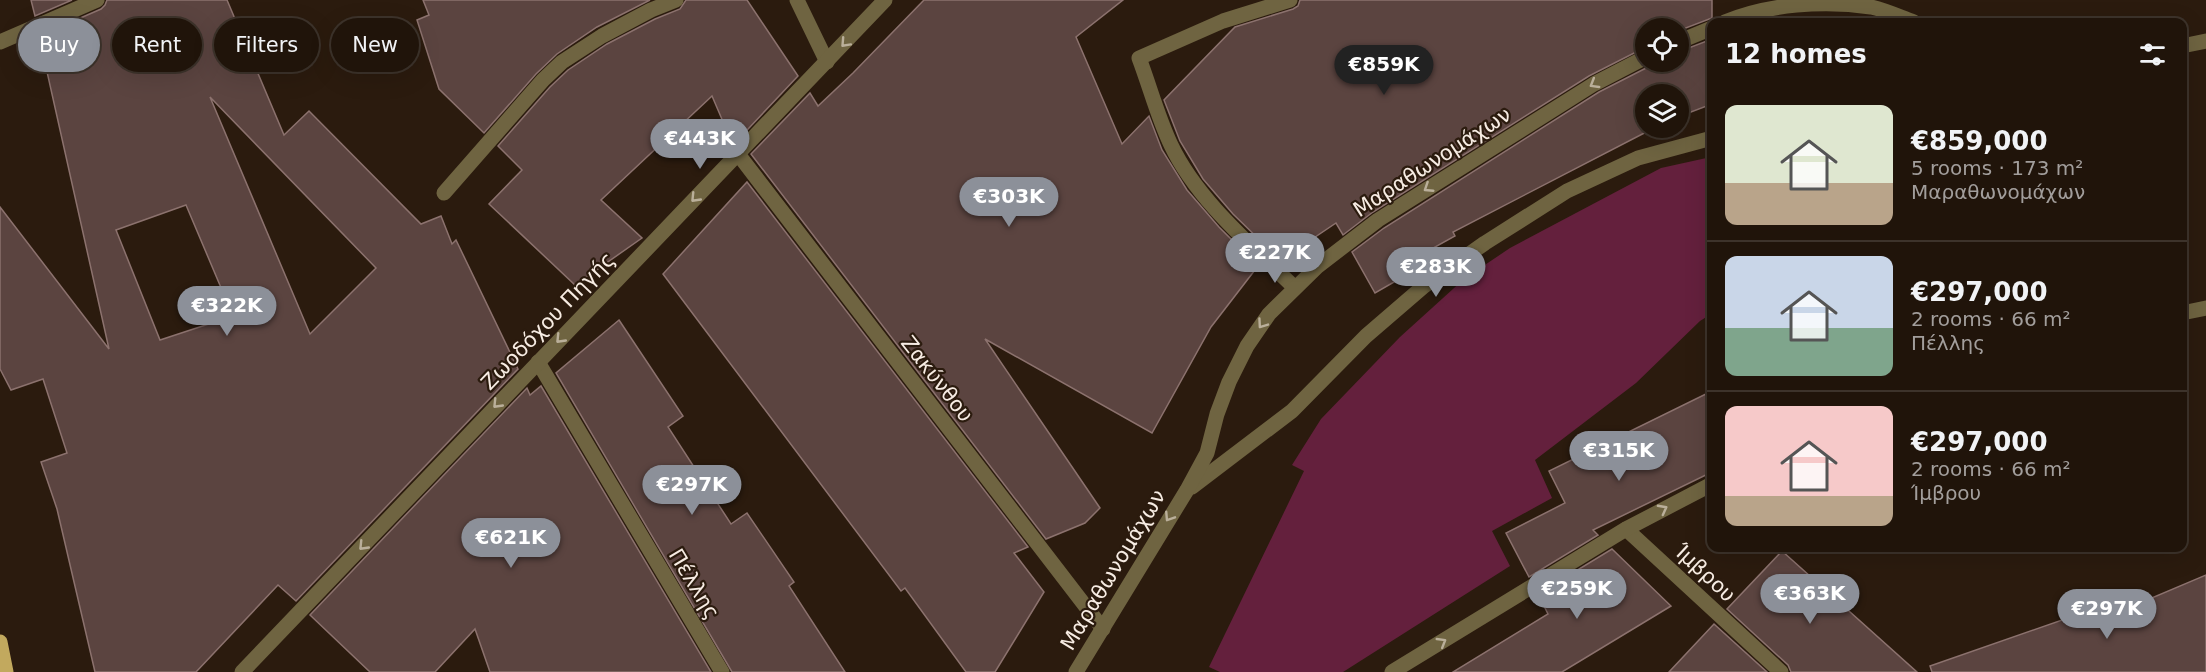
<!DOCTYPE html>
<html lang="en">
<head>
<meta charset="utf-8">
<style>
	body { margin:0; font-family:"DejaVu Sans",sans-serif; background:#281d13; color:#f1f3f6; height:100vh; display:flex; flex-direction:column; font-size:22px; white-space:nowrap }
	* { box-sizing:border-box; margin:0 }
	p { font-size:20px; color:#a29e9c }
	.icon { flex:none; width:33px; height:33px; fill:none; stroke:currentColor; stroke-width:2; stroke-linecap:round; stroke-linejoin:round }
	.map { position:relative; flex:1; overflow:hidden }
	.panel { position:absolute; left:1707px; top:18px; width:480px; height:534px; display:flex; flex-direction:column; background:#20140a; border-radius:12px; box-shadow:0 6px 24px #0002,0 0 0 2px #3d332b }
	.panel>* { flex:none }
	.guide { position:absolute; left:18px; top:18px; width:570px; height:54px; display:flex; gap:12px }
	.controls { position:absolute; left:1635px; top:18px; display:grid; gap:12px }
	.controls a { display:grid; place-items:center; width:54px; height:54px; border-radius:50%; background:#20140a; box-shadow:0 6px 24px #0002,0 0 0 2px #3d332b; font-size:30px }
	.price { position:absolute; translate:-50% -51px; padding:0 14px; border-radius:21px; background:#8c9099; color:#fff; font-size:20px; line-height:39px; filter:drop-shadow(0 2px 3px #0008) }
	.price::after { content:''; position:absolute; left:50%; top:36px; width:18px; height:14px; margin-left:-9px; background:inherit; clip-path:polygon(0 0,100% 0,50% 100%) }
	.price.on { background:#222; color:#fff }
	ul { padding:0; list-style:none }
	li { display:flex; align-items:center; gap:18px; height:150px; padding:0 18px }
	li+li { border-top:2px solid #3d332b }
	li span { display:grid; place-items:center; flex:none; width:168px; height:120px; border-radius:12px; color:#555 }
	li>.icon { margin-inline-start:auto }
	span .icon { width:72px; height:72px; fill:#fffc; stroke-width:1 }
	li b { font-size:26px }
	h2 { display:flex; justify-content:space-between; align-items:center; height:72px; padding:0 18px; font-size:26px }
	.pill { padding:0 21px; border-radius:27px; background:#20140a; box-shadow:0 6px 24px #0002,0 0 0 2px #3d332b; font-size:21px; line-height:54px }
	.pill.on { background:#8c9099; color:#fff }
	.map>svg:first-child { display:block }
	.green { fill:#64203d }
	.building { fill:#5b4440; stroke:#8c726e; stroke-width:1.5; fill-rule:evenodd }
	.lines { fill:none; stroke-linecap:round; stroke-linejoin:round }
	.minor { stroke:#6f6441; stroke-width:15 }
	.major { stroke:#c2a95e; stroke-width:15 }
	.oneway { stroke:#baaf9a }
	.labels { text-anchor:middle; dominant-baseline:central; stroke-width:4.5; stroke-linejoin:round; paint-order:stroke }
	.street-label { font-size:21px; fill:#f7ece3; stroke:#2b1b0e }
</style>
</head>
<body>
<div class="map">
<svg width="2206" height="672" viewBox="0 0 2206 672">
	<rect width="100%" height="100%" fill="#2b1b0e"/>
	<!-- green -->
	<polygon class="green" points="1711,157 1711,314 1700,321 1636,383 1535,460 1552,498 1492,531 1510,566 1343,672 1220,672 1209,667 1304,471 1292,465 1321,419 1400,337 1464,279 1510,248 1661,168"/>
	<!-- building -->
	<g class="building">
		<polygon points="31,0 72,0 35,16"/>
		<path d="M107 0H227L284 135 309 111 421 224 441 216 452 244 456 240 518 369 296 601 278 585 196 672H95L57 509 41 462 67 453 43 379 11 390 0 369V207L109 349 39 36 101 9 105 5ZM210 97 376 268 310 334ZM186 205 233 316 160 340 116 230Z"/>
		<polygon points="423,0 650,0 597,27 557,54 536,74 484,133 439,89 417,20 429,15"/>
		<polygon points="686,0 747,0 798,76 733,145 712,96 601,200 642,238 575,285 489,204 522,170 498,146 550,87 568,70 607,44 655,19 680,9"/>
		<polygon points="924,0 1123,0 1076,37 1122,144 1149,116 1162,150 1187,190 1219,227 1258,266 1211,327 1152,433 985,339 1100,508 1085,523 1046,539 751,154 810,93 818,106 853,73"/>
		<polygon points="1300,0 1712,0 1712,18 1678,31 1678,28 1646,28 1646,47 1589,76 1373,212 1343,235 1336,223 1281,260 1271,249 1270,250 1233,214 1203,179 1180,141 1164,100 1235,27 1293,9 1298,6"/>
		<polygon points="1712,39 1712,104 1678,117 1678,94 1646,94 1646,128 1654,128 1453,232 1455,236 1417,257 1422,266 1375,293 1352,252 1384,228 1599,92 1650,66 1655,62 1678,62 1678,52"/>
		<polygon points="747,182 1028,547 1014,553 1044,592 995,672 966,672 905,588 901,591 663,274"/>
		<polygon points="619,320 683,416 668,427 731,524 747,513 794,582 789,586 845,672 732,672 556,373"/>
		<polygon points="541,386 711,672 490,672 475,629 435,672 370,672 310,615 527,388 530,395"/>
		<polygon points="1712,391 1712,472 1593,530 1598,535 1529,577 1506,533 1565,503 1549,471"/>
		<polygon points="1612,549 1671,606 1562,672 1453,672 1548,614 1538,594"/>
		<polygon points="1782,551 1917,672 1791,672 1788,665 1727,609"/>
		<polygon points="2206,575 2206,672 1932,672 1930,666 2137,594 2140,603"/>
		<polygon points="1714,624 1767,672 1669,672"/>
	</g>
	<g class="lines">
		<!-- minor -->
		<g class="minor">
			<polyline points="797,0 827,62"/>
			<path d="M1290 0 1223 21 1139 58C1150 87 1158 118 1171 145 1197 200 1251 245 1294 287"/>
			<path d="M1725 22C1768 4 1824 0 1871 7 1885 10 1900 17 1914 22"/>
			<polyline points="0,42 97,0"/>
			<polyline points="1678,42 1712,28"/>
			<polyline points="2182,46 2206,41"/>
			<polyline points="738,154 1103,629"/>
			<polyline points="444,193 543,80 562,62 602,36 651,10 676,0"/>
			<polyline points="2182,313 2206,308"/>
			<polyline points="538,362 722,672"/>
			<polyline points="1192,487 1292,411 1366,336 1424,286 1485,243 1567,191 1638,158 1712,138"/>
			<polyline points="1626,529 1781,672"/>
			<polyline points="242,672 885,0"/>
			<polyline points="1076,672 1187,490 1207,453 1217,414 1229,382 1247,346 1269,314 1318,266 1378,220 1594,84 1646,57"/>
			<polyline points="1392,672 1626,529 1712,484"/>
		</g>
		<!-- major -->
		<polyline class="major" points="0,642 6,672"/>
	</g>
	<!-- one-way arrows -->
	<defs><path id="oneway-chevron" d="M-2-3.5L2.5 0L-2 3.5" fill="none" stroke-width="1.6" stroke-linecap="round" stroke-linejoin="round" transform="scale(1.5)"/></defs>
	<g class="oneway">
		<use href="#oneway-chevron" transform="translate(845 43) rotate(133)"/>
		<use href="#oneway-chevron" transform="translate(1594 84) rotate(149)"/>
		<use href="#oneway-chevron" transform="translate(1428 188) rotate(147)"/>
		<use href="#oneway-chevron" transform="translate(695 198) rotate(134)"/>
		<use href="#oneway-chevron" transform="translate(1262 324) rotate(125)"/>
		<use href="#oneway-chevron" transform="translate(560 339) rotate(134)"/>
		<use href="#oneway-chevron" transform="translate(497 404) rotate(134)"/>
		<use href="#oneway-chevron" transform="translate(1663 509) rotate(-28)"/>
		<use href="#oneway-chevron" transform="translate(1169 517) rotate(123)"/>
		<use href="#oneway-chevron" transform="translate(363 546) rotate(134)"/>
		<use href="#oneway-chevron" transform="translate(1442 642) rotate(-31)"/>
	</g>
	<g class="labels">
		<!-- street labels -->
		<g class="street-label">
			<text transform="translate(1432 162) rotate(-33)">Μαραθωνομάχων</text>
			<text transform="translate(548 321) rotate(-46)">Ζωοδόχου Πηγής</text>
			<text transform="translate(937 379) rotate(52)">Ζακύνθου</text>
			<text transform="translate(1113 570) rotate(-59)">Μαραθωνομάχων</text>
			<text transform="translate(1705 573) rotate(43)">Ίμβρου</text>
			<text transform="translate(694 584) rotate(59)">Πέλλης</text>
		</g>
	</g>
</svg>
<div class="controls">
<a><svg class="icon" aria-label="locate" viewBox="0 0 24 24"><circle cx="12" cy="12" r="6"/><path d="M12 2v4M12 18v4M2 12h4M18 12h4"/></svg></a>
<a><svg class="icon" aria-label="layers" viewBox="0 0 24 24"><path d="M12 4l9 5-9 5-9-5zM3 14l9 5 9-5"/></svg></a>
</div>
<b class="price on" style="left:1384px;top:96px">€859K</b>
<b class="price" style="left:700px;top:170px">€443K</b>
<b class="price" style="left:1009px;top:228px">€303K</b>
<b class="price" style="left:1275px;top:284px">€227K</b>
<b class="price" style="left:1436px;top:298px">€283K</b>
<b class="price" style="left:227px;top:337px">€322K</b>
<b class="price" style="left:1619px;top:482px">€315K</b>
<b class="price" style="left:692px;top:516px">€297K</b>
<b class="price" style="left:511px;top:569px">€621K</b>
<b class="price" style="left:1577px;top:620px">€259K</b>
<b class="price" style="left:1810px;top:625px">€363K</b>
<b class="price" style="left:2107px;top:640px">€297K</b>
<div class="guide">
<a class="pill on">Buy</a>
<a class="pill">Rent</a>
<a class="pill">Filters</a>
<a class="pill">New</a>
</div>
<section class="panel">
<h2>12 homes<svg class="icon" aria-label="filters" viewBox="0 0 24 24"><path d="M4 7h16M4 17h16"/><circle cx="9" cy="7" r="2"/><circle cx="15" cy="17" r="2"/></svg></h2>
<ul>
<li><span style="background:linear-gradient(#dfe7d0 65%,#b9a48a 0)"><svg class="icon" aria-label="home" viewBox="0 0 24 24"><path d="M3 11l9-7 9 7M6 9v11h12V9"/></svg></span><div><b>€859,000</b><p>5 rooms · 173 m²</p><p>Μαραθωνομάχων</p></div></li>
<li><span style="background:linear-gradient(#c9d6e8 60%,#7fa58c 0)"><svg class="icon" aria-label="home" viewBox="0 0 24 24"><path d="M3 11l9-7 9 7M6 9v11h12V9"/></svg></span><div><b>€297,000</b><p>2 rooms · 66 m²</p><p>Πέλλης</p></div></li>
<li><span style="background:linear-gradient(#f6c9c9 75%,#b9a48a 0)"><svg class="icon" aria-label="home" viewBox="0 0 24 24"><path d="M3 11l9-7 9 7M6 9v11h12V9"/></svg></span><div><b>€297,000</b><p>2 rooms · 66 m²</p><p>Ίμβρου</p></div></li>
</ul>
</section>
</div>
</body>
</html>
